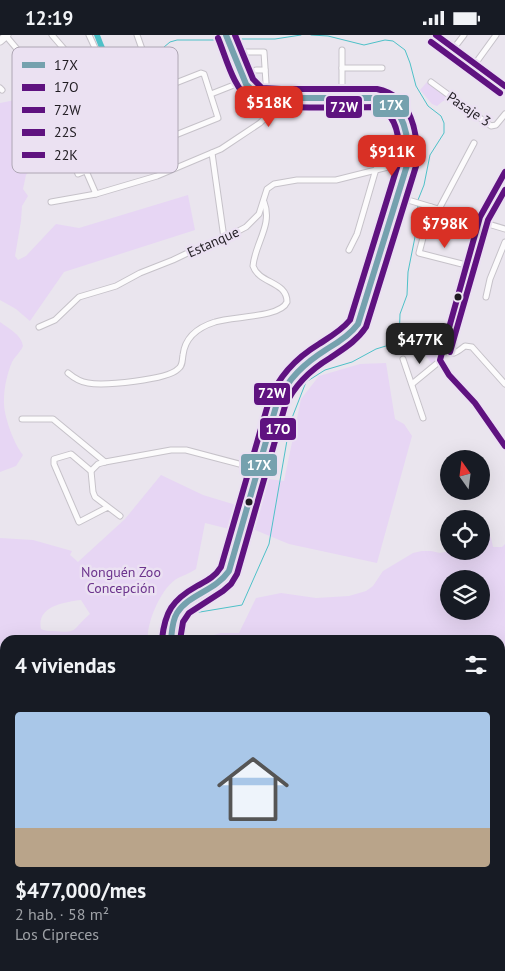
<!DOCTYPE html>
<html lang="es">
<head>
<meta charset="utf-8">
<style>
	body { margin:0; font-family:"PT Sans",sans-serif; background:#242831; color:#f1f3f6; height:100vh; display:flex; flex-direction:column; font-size:19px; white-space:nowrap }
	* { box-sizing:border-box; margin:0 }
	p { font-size:16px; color:#9ea1a6 }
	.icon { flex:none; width:28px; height:28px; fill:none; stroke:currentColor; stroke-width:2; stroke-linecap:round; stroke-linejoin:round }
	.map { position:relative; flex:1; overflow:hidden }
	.side { position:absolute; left:0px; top:600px; width:505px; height:336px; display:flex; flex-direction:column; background:#171b24; border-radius:15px 15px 0 0; box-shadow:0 5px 20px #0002 }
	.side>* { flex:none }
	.needle { width:32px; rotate:346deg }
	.tools { position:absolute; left:440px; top:415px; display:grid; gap:10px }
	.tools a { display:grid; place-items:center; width:50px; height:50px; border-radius:50%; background:#171b24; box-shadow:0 5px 20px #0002; font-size:25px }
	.price { position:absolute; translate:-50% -42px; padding:0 11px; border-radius:10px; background:#d93025; color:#fff; font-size:16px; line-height:32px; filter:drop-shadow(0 1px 2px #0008) }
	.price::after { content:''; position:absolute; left:50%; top:30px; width:15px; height:11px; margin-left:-8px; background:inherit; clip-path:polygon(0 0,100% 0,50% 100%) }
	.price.on { background:#222; color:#fff }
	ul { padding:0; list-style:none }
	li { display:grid; align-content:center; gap:10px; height:265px; padding:0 15px }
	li+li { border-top:1px solid #363941 }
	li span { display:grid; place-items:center; height:155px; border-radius:5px; color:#555 }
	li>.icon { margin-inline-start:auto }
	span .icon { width:90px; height:90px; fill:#fffc; stroke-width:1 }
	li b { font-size:21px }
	h2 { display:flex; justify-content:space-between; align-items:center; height:60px; padding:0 15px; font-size:21px }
	.status { display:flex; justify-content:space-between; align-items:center; height:35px; padding:0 25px; background:#171b24; direction:ltr }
	.status svg { height:14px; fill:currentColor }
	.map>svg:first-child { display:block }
	.green { fill:#e7d6f4; fill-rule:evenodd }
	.water { fill:#4ec1c8 }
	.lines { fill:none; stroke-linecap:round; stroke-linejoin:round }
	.stream { stroke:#4ec1c8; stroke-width:1 }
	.street-casing { stroke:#c6c2c9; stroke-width:7 }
	.secondary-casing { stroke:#c6c2c9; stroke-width:9 }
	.street { stroke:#fcfbfc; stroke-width:5 }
	.secondary { stroke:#fcfbfc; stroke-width:7 }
	.bus-1-casing { stroke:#ebe1f2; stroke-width:10 }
	.bus-2-casing { stroke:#ebe1f2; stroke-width:10 }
	.bus-3-casing { stroke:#ebe1f2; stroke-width:10 }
	.bus-4-casing { stroke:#ebe1f2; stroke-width:10 }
	.bus-5-casing { stroke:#ebe1f2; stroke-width:10 }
	.bus-1 { stroke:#75a1ae; stroke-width:6 }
	.bus-2 { stroke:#5f1280; stroke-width:6 }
	.bus-3 { stroke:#5f1280; stroke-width:6 }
	.bus-4 { stroke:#5f1280; stroke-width:6 }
	.bus-5 { stroke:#5f1280; stroke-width:6 }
	.bus-dot { fill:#201c22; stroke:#ebe1f2; stroke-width:2 }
	.labels { text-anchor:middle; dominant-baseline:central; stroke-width:5; stroke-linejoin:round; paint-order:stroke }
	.street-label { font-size:14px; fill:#201c22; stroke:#ebe1f2 }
	.park-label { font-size:14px; fill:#6c348d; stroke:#ebe1f2 }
	.key { fill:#ebe1f2; stroke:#aea6b4; stroke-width:1 }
	.key-label { font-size:14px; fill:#201c22 }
	.line-badge { stroke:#ebe1f2; stroke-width:2 }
	.badge-label { font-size:14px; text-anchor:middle; font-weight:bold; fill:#fff }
</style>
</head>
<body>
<div class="status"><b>12:19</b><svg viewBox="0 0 49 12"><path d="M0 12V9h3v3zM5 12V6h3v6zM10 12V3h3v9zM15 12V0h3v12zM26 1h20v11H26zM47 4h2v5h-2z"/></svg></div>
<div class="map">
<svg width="505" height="936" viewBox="0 0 505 936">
	<rect width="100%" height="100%" fill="#eae5ee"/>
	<!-- green -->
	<g class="green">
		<polygon points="427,47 450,65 443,66 437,71 432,69 420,55"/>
		<polygon points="30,62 40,77 29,83 35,97 37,127 26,140 23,154 28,161 22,171 21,186 15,221 18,225 26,221 56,189 79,193 188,160 195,195 64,237 30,286 16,274 0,265 0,68"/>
		<path d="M0 287C9 294 21 299 23 311 20 318 15 321 12 327 7 339 4 353 4 365 3 380 14 409 23 420L16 431 0 437Z"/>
		<polygon points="422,311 429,316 438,318 437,326 432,329 420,313"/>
		<polygon points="386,328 395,384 404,389 412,401 377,528 289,509 248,492 261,443 284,446 301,364 319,341 360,329"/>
		<path d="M161 440 203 460 236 470 229 494 205 488 196 534C190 538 184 540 178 543 162 551 146 588 148 605H5V688L0 692V503L33 505 72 516 70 520 78 527 125 484ZM81 565 90 579C72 594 79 599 53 596 48 596 46 596 41 594 36 571 65 567 81 565Z"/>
		<path d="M486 496 491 503 493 512H502L505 509V643L500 644V605H199V604L221 598H239L256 563 281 558 316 563 349 561 366 556 373 551 383 536 413 518 422 516H431L440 518 451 516H481V500ZM449 544H481V576H449Z"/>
		<polygon points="505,663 505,915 500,918 500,665"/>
		<polygon points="5,721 5,777 0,780 0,723"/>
		<polygon points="2,863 5,864 5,931 183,931 190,936 0,936 0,864"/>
		<polygon points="198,931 298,931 298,936 194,936"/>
		<polygon points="391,931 457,931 461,936 383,936"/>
		<polygon points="466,931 496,931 496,936 467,936"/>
	</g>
	<!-- water -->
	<path class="water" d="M94 0H100C112 32 120 39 152 23L137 35 125 37 110 32 101 18Z"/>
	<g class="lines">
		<!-- stream -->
		<g class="stream">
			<polyline points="311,0 328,1 364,10 385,5 393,6 405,15 410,28 416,51 428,71 441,81 444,88 444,98 430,120 424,150 418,165"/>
			<polyline points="230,4 275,4 301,0"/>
			<polyline points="151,23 170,7 177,5 226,5"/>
			<polyline points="178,605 188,579 242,570 269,509 290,388 306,347 325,335 352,327 376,314 399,307 400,279 407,260 408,237 417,192 418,169"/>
			<polyline points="324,936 325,931"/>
		</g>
		<defs>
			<g id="street">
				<polyline points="52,0 83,36"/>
				<polyline points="137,0 142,14"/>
				<polyline points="436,0 505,51"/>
				<polyline points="6,1 54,58 94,29 97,24 96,15 89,0"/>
				<polyline points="454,13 464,0"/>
				<polyline points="234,20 244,17 264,17 266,48"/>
				<polyline points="475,29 496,0"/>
				<polyline points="342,33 382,33"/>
				<polyline points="256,35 265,35"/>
				<polygon points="201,38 204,39 218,83 78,139 61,93"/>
				<polyline points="431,47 491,91 496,90 505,79"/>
				<polyline points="0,53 2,55"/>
				<polyline points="211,59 244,46"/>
				<polyline points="342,63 342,15"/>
				<polyline points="131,65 148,111"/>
				<polyline points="212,118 224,203"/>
				<polyline points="86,136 96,159"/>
				<polyline points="505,137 480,182 461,246 440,325 449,340 475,368 505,411"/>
				<polyline points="398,162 505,194"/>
				<polyline points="51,167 96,159 157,141 221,114 260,88 276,72 281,63"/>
				<polyline points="431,172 419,218 466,230"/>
				<polyline points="439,174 474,108"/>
				<polyline points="349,215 357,199 376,134"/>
				<polyline points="486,262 490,244 505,207"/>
				<polyline points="39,292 55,285 79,262 116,251 140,238 173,225 196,214 219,206 246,192 259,179 267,154 274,149 297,145 336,145 408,127"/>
				<path d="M422 307C428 311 447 319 454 318 458 317 462 313 465 311L472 312 505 349"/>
				<polyline points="403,324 423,383"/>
				<path d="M68 338C74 343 80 347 88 348 104 351 167 345 178 334 183 331 182 325 183 320 185 302 199 292 215 287 232 281 280 283 287 267 287 246 259 249 253 231 255 208 273 190 264 167"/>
				<polyline points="412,349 440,326"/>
				<polyline points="22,384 53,384 105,427"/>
				<polyline points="91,436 98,429 105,427 171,415 186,415 258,434"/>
				<polyline points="108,472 79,487 54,429 54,424 71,419 91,436 93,457 95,462 120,481"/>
				<polyline points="0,731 5,730"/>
			</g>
			<g id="secondary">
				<polyline points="0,6 7,0"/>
				<path d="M171 605C172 596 173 586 177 578 189 558 218 558 229 536L277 368C288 337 308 326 335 309 344 303 352 298 358 289L408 127C410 104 404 66 377 63H281L258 61 246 49 226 0"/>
				<polyline points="265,931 266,936"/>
			</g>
		</defs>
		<!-- street casing -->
		<use href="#street" class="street-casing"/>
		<!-- secondary casing -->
		<use href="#secondary" class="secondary-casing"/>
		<!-- street -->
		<use href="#street" class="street"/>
		<!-- secondary -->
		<use href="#secondary" class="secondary"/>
		<defs>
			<path id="bus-1" d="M171 605C172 596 172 586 177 578 189 559 215 556 229 536L277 368C288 343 305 328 327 314 339 307 350 300 358 289L408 127C409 101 405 71 377 63H281L258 61 246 49 226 0"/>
			<path id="bus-2" d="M180 605 183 587 189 578 223 556 231 549 237 539 285 371C295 349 310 335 330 323 343 314 357 306 366 292L417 128C418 98 412 61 377 54H281L262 53 253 44 235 0"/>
			<path id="bus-3" d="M162 604C165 577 172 565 197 551 206 546 215 542 221 532L269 366C279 340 296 323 319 309 330 302 342 295 350 285L399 126C400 106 398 78 376 72 357 72 262 75 252 67 233 53 227 25 218 3"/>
			<g id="bus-4">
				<polyline points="436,0 505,51"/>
				<polyline points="505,137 480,182 440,325 449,340 475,368 505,411"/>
			</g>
			<g id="bus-5">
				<polyline points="431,7 500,58"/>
				<polyline points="450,317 488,185 505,155"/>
			</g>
		</defs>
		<!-- bus-1 casing -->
		<use href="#bus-1" class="bus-1-casing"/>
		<!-- bus-2 casing -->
		<use href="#bus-2" class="bus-2-casing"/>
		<!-- bus-3 casing -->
		<use href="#bus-3" class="bus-3-casing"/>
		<!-- bus-4 casing -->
		<use href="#bus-4" class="bus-4-casing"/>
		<!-- bus-5 casing -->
		<use href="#bus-5" class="bus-5-casing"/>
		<!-- bus-1 -->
		<use href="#bus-1" class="bus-1"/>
		<!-- bus-2 -->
		<use href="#bus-2" class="bus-2"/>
		<!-- bus-3 -->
		<use href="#bus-3" class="bus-3"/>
		<!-- bus-4 -->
		<use href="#bus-4" class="bus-4"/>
		<!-- bus-5 -->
		<use href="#bus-5" class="bus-5"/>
	</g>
	<!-- markers -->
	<g class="bus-dot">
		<circle cx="458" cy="262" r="4.5"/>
		<circle cx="249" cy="467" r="4.5"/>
	</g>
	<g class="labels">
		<!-- street labels -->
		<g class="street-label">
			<text transform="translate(469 74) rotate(34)">Pasaje 3</text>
			<text transform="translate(213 207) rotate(-24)">Estanque</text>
		</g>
		<!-- park labels -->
		<g class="park-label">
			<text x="121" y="537">Nonguén Zoo<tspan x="121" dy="16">Concepción</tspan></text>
		</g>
	</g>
	<!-- legend -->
	<rect x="12" y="12" width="166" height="126" rx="8" class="key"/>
	<rect x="22" y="27" width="23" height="6" fill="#75a1ae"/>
	<rect x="22" y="49" width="23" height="7" fill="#5f1280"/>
	<rect x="22" y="72" width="23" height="6" fill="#5f1280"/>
	<rect x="22" y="94" width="23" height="7" fill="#5f1280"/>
	<rect x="22" y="117" width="23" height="6" fill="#5f1280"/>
	<g class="key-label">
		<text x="54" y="35">17X</text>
		<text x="54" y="57">17O</text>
		<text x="54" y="80">72W</text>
		<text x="54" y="102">22S</text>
		<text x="54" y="125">22K</text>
	</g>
	<g class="line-badge">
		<rect x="372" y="59" width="38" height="24" rx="5" fill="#75a1ae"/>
		<rect x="325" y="60" width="38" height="24" rx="5" fill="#5f1280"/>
		<rect x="253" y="347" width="38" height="24" rx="5" fill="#5f1280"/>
		<rect x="259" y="382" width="38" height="24" rx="5" fill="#5f1280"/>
		<rect x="240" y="418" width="38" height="24" rx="5" fill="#75a1ae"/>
	</g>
	<g class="badge-label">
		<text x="391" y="75">17X</text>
		<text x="344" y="77">72W</text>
		<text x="272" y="363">72W</text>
		<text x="278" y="399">17O</text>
		<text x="259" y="435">17X</text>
	</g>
</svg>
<div class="tools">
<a><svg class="needle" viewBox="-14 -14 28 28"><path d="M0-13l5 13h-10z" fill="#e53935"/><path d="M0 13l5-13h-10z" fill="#9ea1a6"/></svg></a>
<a><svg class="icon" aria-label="locate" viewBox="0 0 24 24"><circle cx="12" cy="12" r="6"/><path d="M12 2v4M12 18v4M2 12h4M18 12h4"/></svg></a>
<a><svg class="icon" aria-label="layers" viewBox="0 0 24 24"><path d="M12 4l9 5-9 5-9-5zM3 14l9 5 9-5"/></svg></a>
</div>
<b class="price" style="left:269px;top:93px">$518K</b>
<b class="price" style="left:392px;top:142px">$911K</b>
<b class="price" style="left:445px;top:214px">$798K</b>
<b class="price on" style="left:420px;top:330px">$477K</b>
<section class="side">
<h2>4 viviendas<svg class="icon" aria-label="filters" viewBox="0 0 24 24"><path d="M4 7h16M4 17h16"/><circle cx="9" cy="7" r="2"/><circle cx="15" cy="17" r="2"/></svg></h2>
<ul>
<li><span style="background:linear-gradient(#a9c7e8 75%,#b9a48a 0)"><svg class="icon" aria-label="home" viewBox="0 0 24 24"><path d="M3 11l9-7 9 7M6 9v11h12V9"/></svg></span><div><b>$477,000/mes</b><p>2 hab. · 58 m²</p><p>Los Cipreces</p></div></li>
</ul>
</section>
</div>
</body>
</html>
